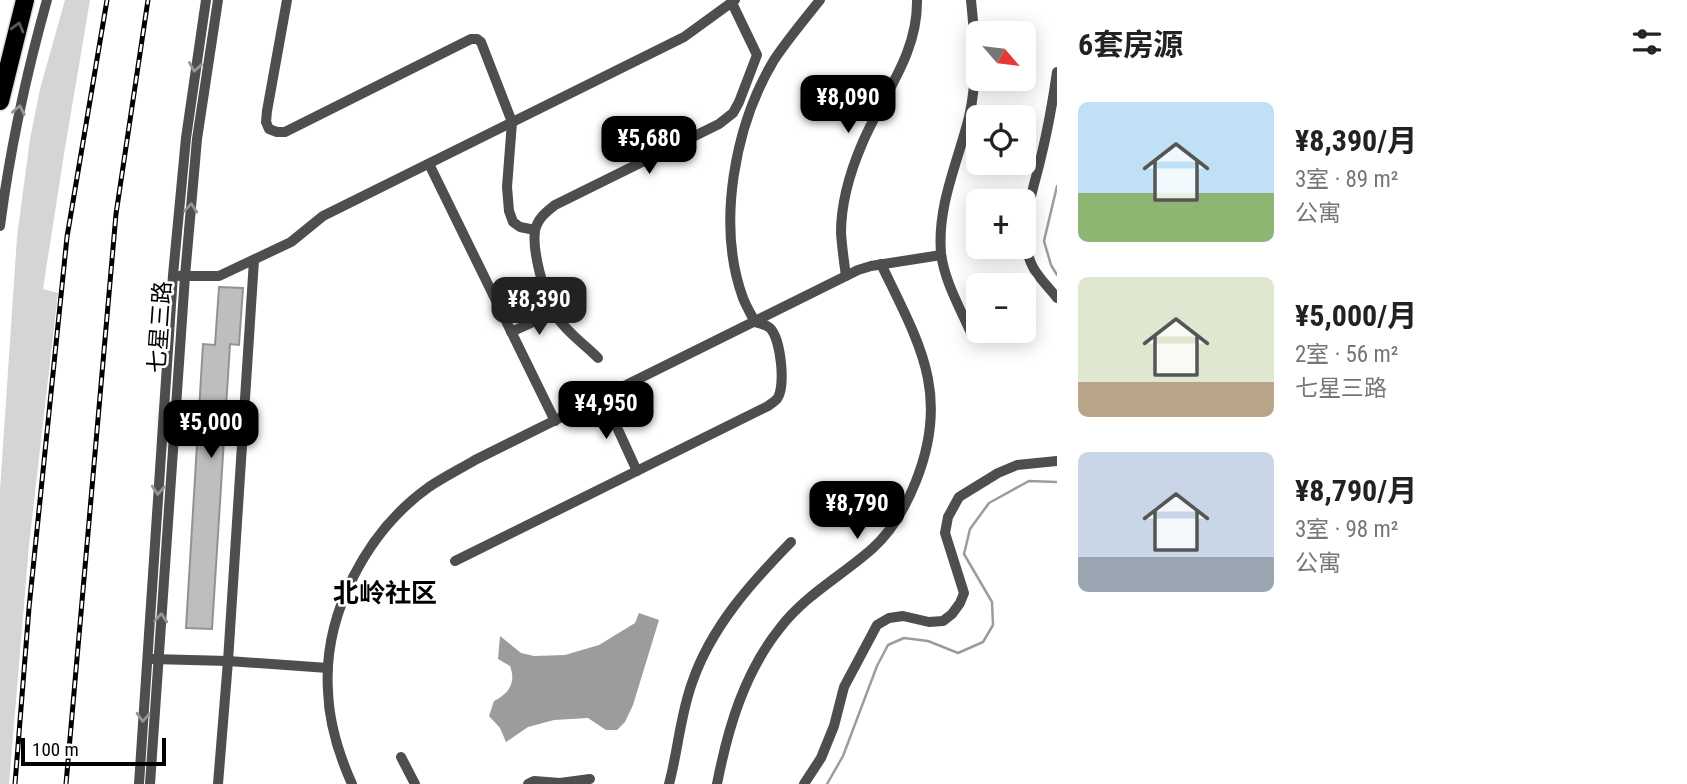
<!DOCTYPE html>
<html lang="zh">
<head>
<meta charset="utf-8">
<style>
	body { margin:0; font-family:"Roboto Condensed","Noto Sans SC",sans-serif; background:#f2f2f2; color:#222; height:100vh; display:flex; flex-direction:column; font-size:26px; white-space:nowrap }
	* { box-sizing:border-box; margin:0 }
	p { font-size:23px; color:#767676 }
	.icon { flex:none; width:38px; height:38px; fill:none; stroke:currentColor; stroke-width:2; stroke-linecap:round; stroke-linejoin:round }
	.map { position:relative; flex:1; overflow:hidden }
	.drawer { display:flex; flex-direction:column; background:#fff; width:630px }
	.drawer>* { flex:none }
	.needle { width:46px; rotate:118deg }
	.buttons { position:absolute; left:966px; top:21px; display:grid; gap:14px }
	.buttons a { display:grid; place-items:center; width:70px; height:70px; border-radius:10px; background:#fff; box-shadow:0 4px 18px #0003; font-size:35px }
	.scale { position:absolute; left:21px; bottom:18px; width:145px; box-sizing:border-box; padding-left:7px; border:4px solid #000; border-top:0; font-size:19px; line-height:24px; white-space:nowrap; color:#000; -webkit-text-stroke:5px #fff; paint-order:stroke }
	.price { position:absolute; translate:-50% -60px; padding:0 16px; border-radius:14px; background:#000; color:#fff; font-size:23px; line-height:46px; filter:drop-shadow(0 2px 4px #0008) }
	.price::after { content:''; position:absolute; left:50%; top:42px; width:21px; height:16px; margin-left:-10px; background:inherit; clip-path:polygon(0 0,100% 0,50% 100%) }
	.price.active { background:#222; color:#fff }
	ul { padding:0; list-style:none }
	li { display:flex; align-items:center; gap:21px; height:175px; padding:0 21px }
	li span { display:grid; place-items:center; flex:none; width:196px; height:140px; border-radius:10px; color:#555 }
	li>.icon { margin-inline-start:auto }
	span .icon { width:84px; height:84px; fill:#fffc; stroke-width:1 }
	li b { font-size:30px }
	h2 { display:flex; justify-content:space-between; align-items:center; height:84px; padding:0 21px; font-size:30px }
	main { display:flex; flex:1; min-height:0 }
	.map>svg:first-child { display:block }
	.green { fill:#d5d5d5 }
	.water { fill:#9c9c9c }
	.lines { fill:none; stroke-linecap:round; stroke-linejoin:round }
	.stream { stroke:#9c9c9c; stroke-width:2.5 }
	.building { fill:#bebebe; stroke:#929292; stroke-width:2 }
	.highway-casing { stroke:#dbdbdb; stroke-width:21 }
	.minor { stroke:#4e4e4e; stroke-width:10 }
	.highway { stroke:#000; stroke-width:18 }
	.rail-casing { stroke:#000; stroke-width:5 }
	.rail { stroke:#fff; stroke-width:2.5; stroke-dasharray:8; stroke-linecap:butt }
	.oneway { stroke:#595959 }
	.oneway2 { stroke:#959595 }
	.labels { text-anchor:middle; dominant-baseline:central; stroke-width:5; stroke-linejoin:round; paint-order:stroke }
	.street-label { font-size:23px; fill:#000; stroke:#fff }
	.quarter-label { font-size:26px; font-weight:bold; fill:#000; stroke:#fff }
</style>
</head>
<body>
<main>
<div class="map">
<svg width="1057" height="784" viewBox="0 0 1057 784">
	<rect width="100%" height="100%" fill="#fff"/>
	<!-- green -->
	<polygon class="green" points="65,0 90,0 64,154 43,289 58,293 29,545 9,784 0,784 0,490 17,237 30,139 40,89"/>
	<!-- water -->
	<path class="water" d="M639 613 659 620 633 705 625 722 617 730H606L588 718 554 720 528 727 506 742 500 728 489 716 494 701C510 693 516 682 510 666L498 659 500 636 521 653 534 656 565 655 599 645 635 623Z"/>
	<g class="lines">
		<!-- stream -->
		<g class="stream">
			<polyline points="1057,186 1044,241 1051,265 1057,275"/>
			<polyline points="827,784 843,756 877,666 888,645 904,638 928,641 958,653 983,642 993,625 992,602 964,554 970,529 989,503 1029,481 1057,482"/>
		</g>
	</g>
	<!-- building -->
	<polygon class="building" points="219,287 243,288 239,345 230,344 212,629 186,628 203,344 215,345"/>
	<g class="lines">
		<defs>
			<polyline id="highway" points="0,101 25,0"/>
		</defs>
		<!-- highway casing -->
		<use href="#highway" class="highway-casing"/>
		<!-- minor -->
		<g class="minor">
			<polyline points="287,0 267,111 266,122 269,129 277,132 285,132 471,39 477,39 481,42 512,122 507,187 509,211 513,222 520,227 535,230"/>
			<path d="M1057 72C1053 100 1048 129 1041 157 1034 189 1017 230 1031 263 1036 276 1049 287 1057 298"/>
			<polyline points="429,164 555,421"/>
			<path d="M0 226C10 149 26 75 47 0"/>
			<polyline points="179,276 219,276 291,242 323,216 684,37 735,0"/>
			<path d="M846 276C844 262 842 247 841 233 841 203 850 172 862 144 882 96 918 55 917 0"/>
			<polyline points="511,332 553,313"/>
			<path d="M971 333C960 308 944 280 941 253 937 205 958 162 969 117 978 79 975 39 971 0"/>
			<path d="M598 358C586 346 560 326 553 311 544 293 532 251 535 231 537 219 546 212 555 205L719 124 733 113 739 102 757 55 732 3"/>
			<polyline points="603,397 637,471"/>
			<path d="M455 561 768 406C771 404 774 402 777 399 786 387 781 339 770 328 766 325 760 323 755 322 751 314 746 306 743 298 716 224 735 125 774 60 788 39 804 20 820 0"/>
			<polyline points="152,659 228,661 328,668"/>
			<polyline points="401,757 415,784"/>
			<polyline points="139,784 173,275 186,138 206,0"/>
			<polyline points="150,784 185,276 197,139 218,0"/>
			<polyline points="218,784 228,661 254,260"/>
			<path d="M352 784C339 755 329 722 328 691 323 614 367 531 429 487 444 477 460 469 475 460L858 270 871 266 941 255"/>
			<polyline points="528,784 534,781 560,783 590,779"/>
			<path d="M669 784C678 751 680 716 692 683 711 627 751 583 791 542"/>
			<path d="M717 784C728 728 744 673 780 628 805 595 843 575 873 548 893 530 906 506 916 481 951 393 919 343 881 264"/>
			<polyline points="804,784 821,758 834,726 844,687 877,625 889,618 903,616 929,622 943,621 952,614 960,603 964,593 945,533 948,517 959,497 998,473 1017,465 1057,461"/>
		</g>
		<!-- highway -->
		<use href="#highway" class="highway"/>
		<defs>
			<g id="rail">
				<polyline points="15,784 29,608 67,237 107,0"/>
				<polyline points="66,784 116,214 148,0"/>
			</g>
		</defs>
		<!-- rail casing -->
		<use href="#rail" class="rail-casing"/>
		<!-- rail -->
		<use href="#rail" class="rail"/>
	</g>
	<!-- one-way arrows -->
	<defs><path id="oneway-chevron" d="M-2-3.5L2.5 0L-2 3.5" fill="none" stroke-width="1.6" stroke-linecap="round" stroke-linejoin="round" transform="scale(1.75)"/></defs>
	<use class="oneway" href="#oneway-chevron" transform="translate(18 27) rotate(-75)"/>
	<g class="oneway2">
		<use href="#oneway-chevron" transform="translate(195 67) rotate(99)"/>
		<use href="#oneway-chevron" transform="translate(19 110) rotate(-79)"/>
		<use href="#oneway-chevron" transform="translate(191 208) rotate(-85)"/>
		<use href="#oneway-chevron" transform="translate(158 490) rotate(94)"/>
		<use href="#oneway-chevron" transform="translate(161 618) rotate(-86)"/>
		<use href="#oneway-chevron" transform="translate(143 717) rotate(93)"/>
	</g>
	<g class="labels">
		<!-- street labels -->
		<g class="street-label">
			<text transform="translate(160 327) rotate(-86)">七星三路</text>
		</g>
		<!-- quarter labels -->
		<g class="quarter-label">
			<text x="385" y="593">北岭社区</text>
		</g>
	</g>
</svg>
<div class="buttons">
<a><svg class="needle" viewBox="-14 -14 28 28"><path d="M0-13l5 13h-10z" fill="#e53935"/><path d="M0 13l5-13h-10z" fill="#767676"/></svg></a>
<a><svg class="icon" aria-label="locate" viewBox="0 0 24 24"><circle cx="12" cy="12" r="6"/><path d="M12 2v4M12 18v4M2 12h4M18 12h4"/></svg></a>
<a>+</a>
<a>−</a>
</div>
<div class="scale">100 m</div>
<b class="price" style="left:848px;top:135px">¥8,090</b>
<b class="price" style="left:649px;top:176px">¥5,680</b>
<b class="price active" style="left:539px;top:337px">¥8,390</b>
<b class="price" style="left:606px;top:441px">¥4,950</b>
<b class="price" style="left:211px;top:460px">¥5,000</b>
<b class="price" style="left:857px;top:541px">¥8,790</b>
</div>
<section class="drawer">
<h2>6套房源<svg class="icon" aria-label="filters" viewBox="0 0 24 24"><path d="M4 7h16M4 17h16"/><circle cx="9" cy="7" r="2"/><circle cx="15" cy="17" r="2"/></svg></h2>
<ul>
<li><span style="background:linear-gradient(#bfe0f5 65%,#8fb573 0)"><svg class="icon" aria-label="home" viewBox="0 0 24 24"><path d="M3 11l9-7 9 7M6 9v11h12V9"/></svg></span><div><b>¥8,390/月</b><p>3室 · 89 m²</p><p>公寓</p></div></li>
<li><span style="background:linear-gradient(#dfe7d0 75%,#b9a48a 0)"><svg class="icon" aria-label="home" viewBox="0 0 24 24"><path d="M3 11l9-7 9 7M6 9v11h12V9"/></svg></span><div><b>¥5,000/月</b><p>2室 · 56 m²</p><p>七星三路</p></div></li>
<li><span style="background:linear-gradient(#c9d6e8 75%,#9aa5b1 0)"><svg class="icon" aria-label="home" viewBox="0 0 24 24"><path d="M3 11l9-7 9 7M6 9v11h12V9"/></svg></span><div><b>¥8,790/月</b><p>3室 · 98 m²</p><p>公寓</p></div></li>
</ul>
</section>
</main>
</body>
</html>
